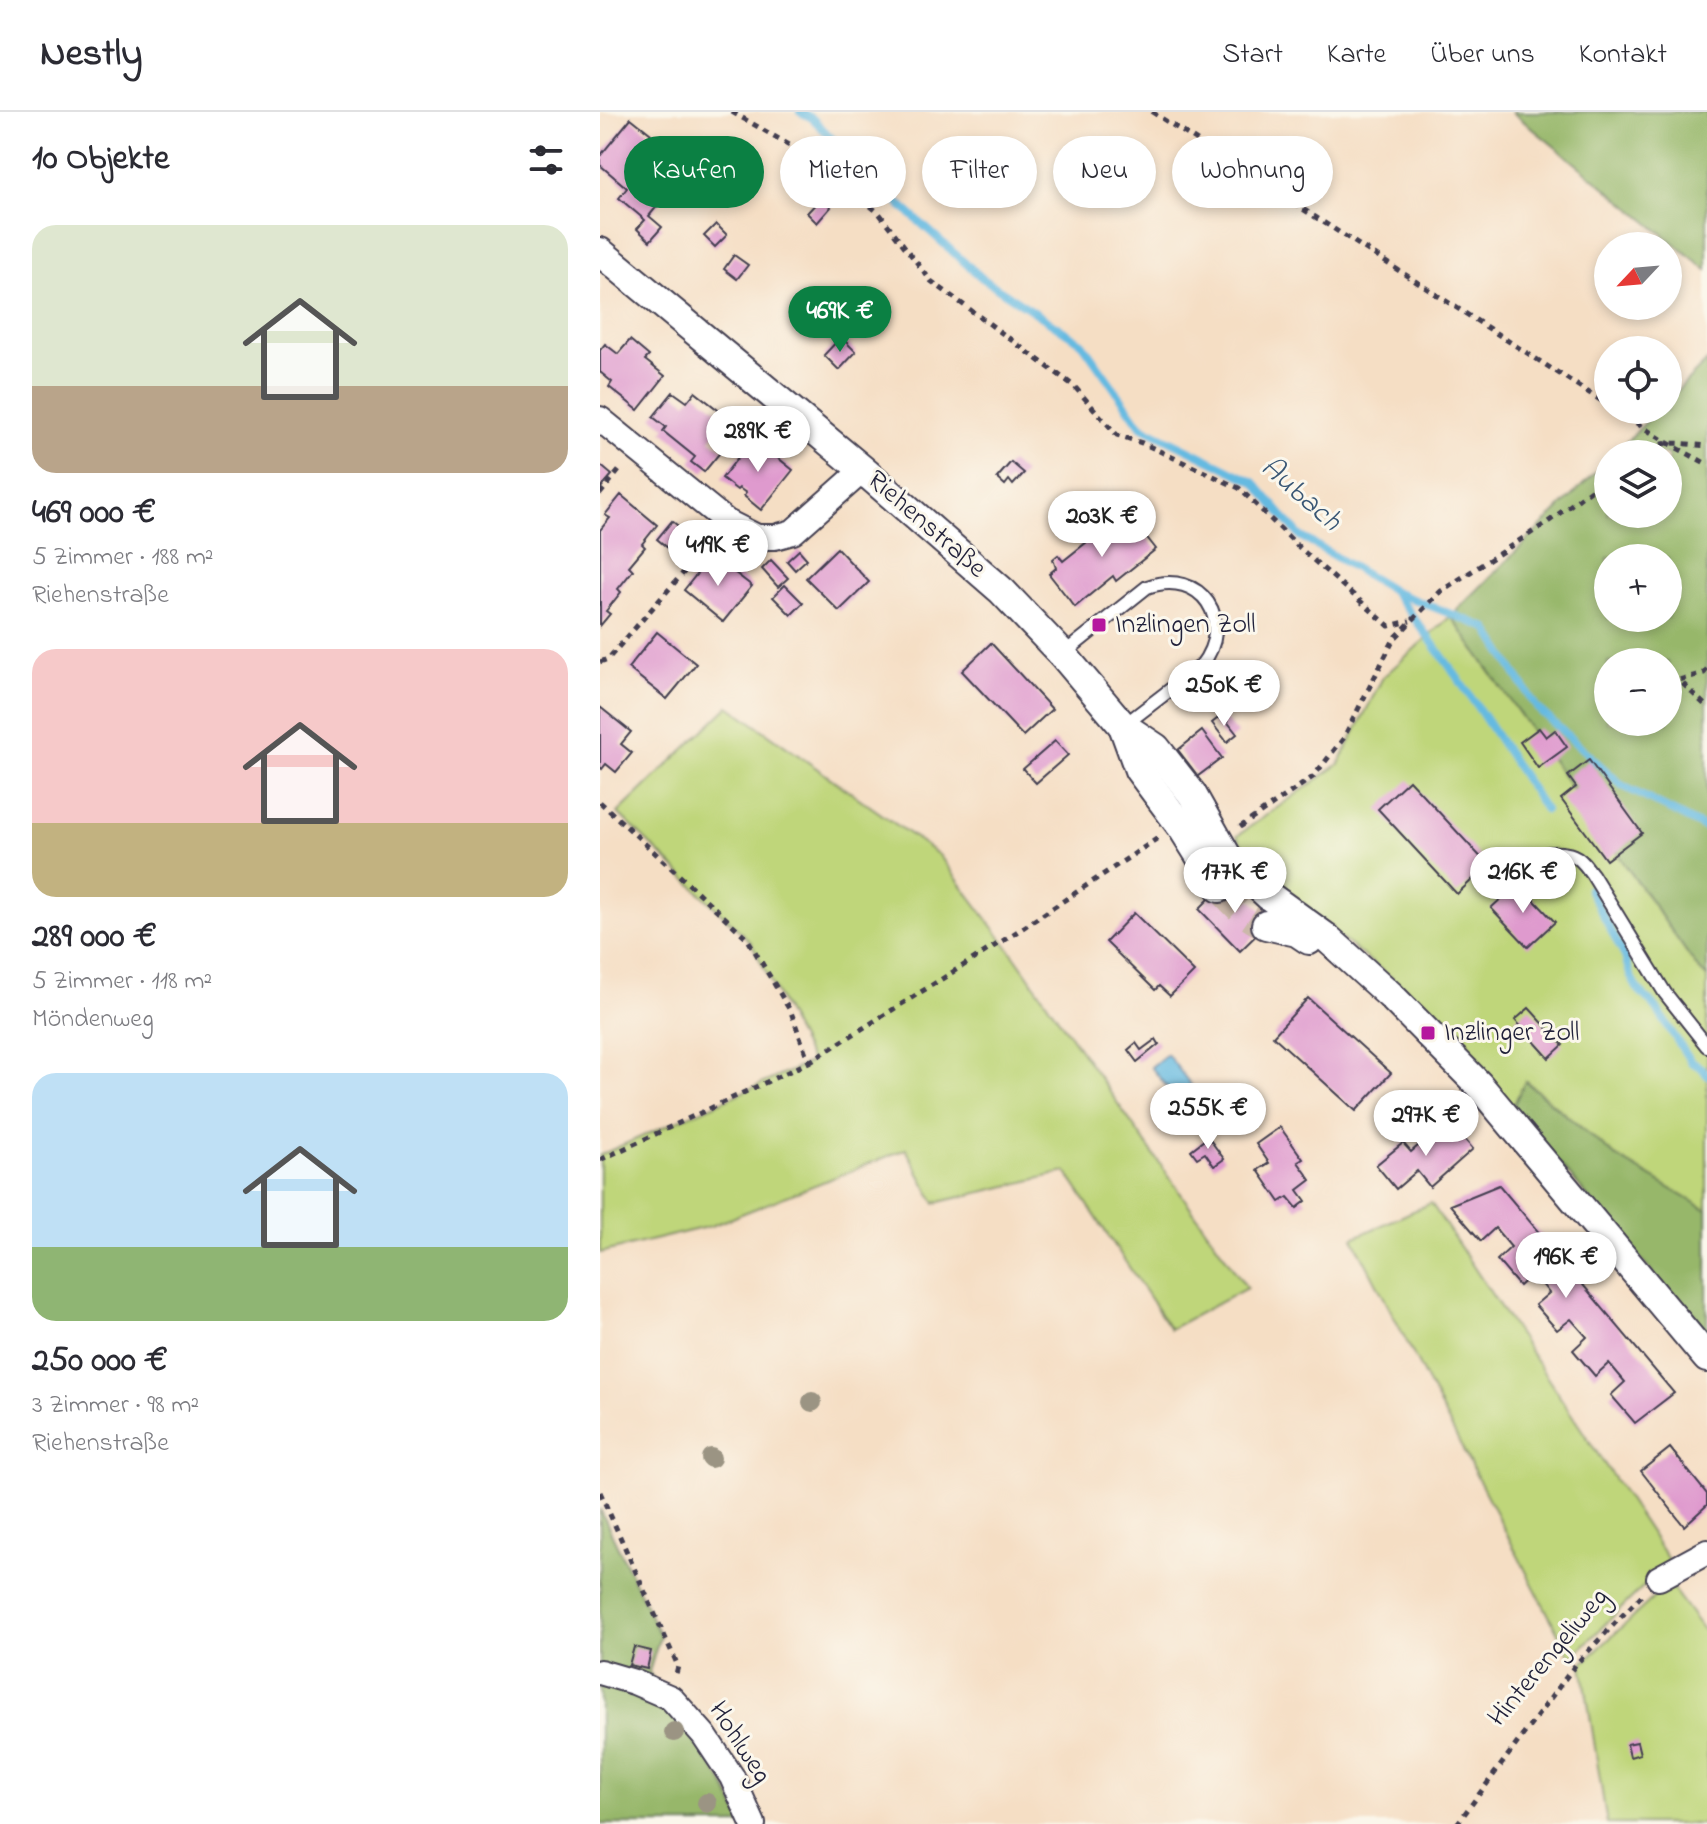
<!DOCTYPE html>
<html lang="de">
<head>
<meta charset="utf-8">
<style>
	body { margin:0; font-family:"Indie Flower",sans-serif; background:#f2f2f3; color:#2b2b33; height:100vh; display:flex; flex-direction:column; font-size:30px; white-space:nowrap }
	* { box-sizing:border-box; margin:0 }
	p { font-size:26px; color:#7c7c81 }
	.icon { flex:none; width:44px; height:44px; fill:none; stroke:currentColor; stroke-width:2; stroke-linecap:round; stroke-linejoin:round }
	.map { position:relative; flex:1; overflow:hidden }
	.side { display:flex; flex-direction:column; background:#fff; width:600px }
	.side>* { flex:none }
	.guide { position:absolute; left:24px; top:24px; width:760px; height:72px; display:flex; gap:16px }
	.needle { width:52px; rotate:244deg }
	.buttons { position:absolute; left:994px; top:120px; display:grid; gap:16px }
	.buttons a { display:grid; place-items:center; width:88px; height:88px; border-radius:50%; background:#fff; box-shadow:0 4px 12px #0003; font-size:40px }
	.price { position:absolute; translate:-50% -68px; padding:0 18px; border-radius:28px; background:#fff; color:#222; font-size:26px; line-height:52px; filter:drop-shadow(0 2px 4px #0008) }
	.price::after { content:''; position:absolute; left:50%; top:48px; width:24px; height:18px; margin-left:-12px; background:inherit; clip-path:polygon(0 0,100% 0,50% 100%) }
	.price.active { background:#0b8043; color:#fff }
	ul { padding:0; list-style:none }
	li { display:grid; align-content:center; gap:16px; height:424px; padding:0 32px }
	li span { display:grid; place-items:center; height:248px; border-radius:24px; color:#555 }
	li>.icon { margin-inline-start:auto }
	span .icon { width:144px; height:144px; fill:#fffc; stroke-width:1 }
	li b { font-size:34px }
	h2 { display:flex; justify-content:space-between; align-items:center; height:96px; padding:0 32px; font-size:34px }
	.tag { padding:0 28px; border-radius:36px; background:#fff; box-shadow:0 4px 12px #0003; font-size:28px; line-height:72px }
	.tag.active { background:#0b8043; color:#fff }
	header { display:flex; align-items:center; gap:48px; box-sizing:border-box; height:112px; padding:0 40px; background:#fff; border-bottom:2px solid #e1e1e2 }
	header strong { font-size:38px }
	nav { display:flex; gap:44px; margin-inline-start:auto; font-size:28px }
	main { display:flex; flex:1; min-height:0 }
	.map>svg:first-child { display:block }
	.green { fill:#bfd67a; stroke:#707c5a; stroke-width:2 }
	.forest { fill:#97b76a; stroke:#5c6c52; stroke-width:2; fill-rule:evenodd }
	.water { fill:#65bae1; stroke:#446e8e; stroke-width:2 }
	.lines { fill:none; stroke-linecap:round; stroke-linejoin:round }
	.stream { stroke:#65bae1; stroke-width:8 }
	.building { fill:#df9ace }
	.tertiary-tunnel { stroke:#cbb8a9; stroke-width:28; stroke-dasharray:28 14; stroke-linecap:butt }
	.service-casing { stroke:#423e50; stroke-width:16 }
	.minor-casing { stroke:#423e50; stroke-width:28 }
	.tertiary-casing { stroke:#423e50; stroke-width:32 }
	.path { stroke:#423e50; stroke-width:5; stroke-dasharray:6 6; stroke-linecap:butt }
	.service { stroke:#fff; stroke-width:12 }
	.minor { stroke:#fff; stroke-width:24 }
	.tertiary { stroke:#fff; stroke-width:28 }
	.tree { fill:#9b9483 }
	.poi-dot { fill:#b5179e; stroke:#fbf7ec; stroke-width:3 }
	.labels { text-anchor:middle; dominant-baseline:central; stroke-width:6; stroke-linejoin:round; paint-order:stroke }
	.street-label { font-size:28px; fill:#22223b; stroke:#fbf7ec }
	.poi-label { font-size:28px; fill:#22223b; stroke:#fbf7ec; text-anchor:start }
	.water-label { font-size:30px; font-style:italic; fill:#395775; stroke:#fbf7ec }
</style>
</head>
<body>
<header>
<strong>Nestly</strong>
<nav><a>Start</a><a>Karte</a><a>Über uns</a><a>Kontakt</a></nav>
</header>
<main>
<section class="side">
<h2>10 Objekte<svg class="icon" aria-label="filters" viewBox="0 0 24 24"><path d="M4 7h16M4 17h16"/><circle cx="9" cy="7" r="2"/><circle cx="15" cy="17" r="2"/></svg></h2>
<ul>
<li><span style="background:linear-gradient(#dfe7d0 65%,#b9a48a 0)"><svg class="icon" aria-label="home" viewBox="0 0 24 24"><path d="M3 11l9-7 9 7M6 9v11h12V9"/></svg></span><div><b>469 000 €</b><p>5 Zimmer · 188 m²</p><p>Riehenstraße</p></div></li>
<li><span style="background:linear-gradient(#f6c9c9 70%,#c2b280 0)"><svg class="icon" aria-label="home" viewBox="0 0 24 24"><path d="M3 11l9-7 9 7M6 9v11h12V9"/></svg></span><div><b>289 000 €</b><p>5 Zimmer · 118 m²</p><p>Möndenweg</p></div></li>
<li><span style="background:linear-gradient(#bfe0f5 70%,#8fb573 0)"><svg class="icon" aria-label="home" viewBox="0 0 24 24"><path d="M3 11l9-7 9 7M6 9v11h12V9"/></svg></span><div><b>250 000 €</b><p>3 Zimmer · 98 m²</p><p>Riehenstraße</p></div></li>
</ul>
</section>
<div class="map">
<svg width="1107" height="1712" viewBox="0 0 1107 1712">
	<rect width="100%" height="100%" fill="#fbf7ec"/>
	<filter id="ink" filterUnits="userSpaceOnUse"><feTurbulence type="fractalNoise" baseFrequency=".0125" numOctaves="2"/><feDisplacementMap in="SourceGraphic" scale="16" xChannelSelector="R" yChannelSelector="G"/><feConvolveMatrix kernelMatrix="1 2 1 2 8 2 1 2 1" color-interpolation-filters="sRGB"/></filter>
	<filter id="wash" filterUnits="userSpaceOnUse"><feTurbulence type="fractalNoise" baseFrequency=".006" numOctaves="4" result="noise"/><feDisplacementMap in="SourceGraphic" scale="32" xChannelSelector="R" yChannelSelector="G"/><feGaussianBlur stdDeviation="1.8" result="paint"/><feColorMatrix in="noise" values="0 0 0 0 0 0 0 0 0 0 0 0 0 0 0 0 0 1.4 0 .05"/><feComposite in="paint" operator="in"/></filter>
	<g filter="url(#wash)">
		<rect width="100%" height="100%" fill="#f5dec4"/>
		<!-- green -->
		<g class="green">
			<polygon points="851,504 1097,855 1107,865 1107,1098 1015,1044 926,969 912,996 850,922 810,880 656,761 637,724 739,652 783,565"/>
			<polygon points="129,594 339,743 411,839 647,1176 570,1217 466,1060 335,1091 306,1037 111,1114 0,1141 0,1043 211,950 151,830 18,701"/>
			<polygon points="831,1091 1069,1449 971,1546 753,1126"/>
			<polygon points="1064,1476 1072,1476 1107,1523 1107,1712 1007,1712 982,1552"/>
		</g>
		<!-- forest -->
		<g class="forest">
			<polygon points="912,0 1107,0 1107,158"/>
			<path d="M1107 249V865L1097 855 851 504 1008 348V402H1068V342H1014L1058 298H1068V288ZM1008 446H1068V506H1008ZM1008 550H1068V610H1008Z"/>
			<polygon points="925,969 1015,1044 1107,1098 1107,1225 912,996"/>
			<polygon points="0,1397 60,1524 49,1560 125,1673 143,1712 0,1712"/>
		</g>
		<!-- water -->
		<polygon class="water" points="567,942 594,977 578,989 551,955"/>
		<g class="lines">
			<!-- stream -->
			<g class="stream">
				<polyline points="200,0 212,6 276,71 382,166 482,231 541,314 654,370 700,424 797,481 887,516 937,596 1023,674 1107,717"/>
				<path d="M794 481C850 549 896 624 945 698"/>
				<polyline points="989,777 1025,845 1030,863 1037,876 1056,896 1091,950 1102,956 1107,963"/>
			</g>
		</g>
		<g id="blocks">
			<!-- building -->
			<g class="building">
				<polygon points="31,6 51,22 35,42 74,74 49,104 62,115 50,129 37,117 45,108 19,86 27,76 0,53 0,44"/>
				<polygon points="90,46 110,63 94,82 74,65"/>
				<polygon points="221,86 231,95 217,111 207,101"/>
				<polygon points="116,112 127,123 115,135 104,124"/>
				<polygon points="134,143 148,153 137,167 124,157"/>
				<polygon points="241,225 256,240 239,258 224,243"/>
				<polygon points="30,228 49,244 45,248 65,264 38,298 9,275 12,270 0,260 0,238 5,232 18,242"/>
				<polygon points="73,280 87,290 95,280 127,305 110,327 123,337 104,360 91,350 95,345 63,319 66,315 53,305"/>
				<polygon points="153,326 193,358 161,398 144,384 146,381 139,376 137,378 122,366"/>
				<polygon points="411,350 424,361 413,373 409,368 405,373 397,366"/>
				<polygon points="0,353 12,363 0,377"/>
				<polygon points="21,383 57,413 42,432 45,435 29,454 33,458 18,477 21,480 6,499 10,502 0,514 0,418 10,406 5,403"/>
				<polygon points="526,399 556,437 516,469 513,464 475,495 449,462 456,456 453,447 458,443 463,449"/>
				<polygon points="72,409 100,432 85,450 57,427"/>
				<polygon points="237,436 269,470 239,499 206,466"/>
				<polygon points="199,438 207,447 195,458 187,449"/>
				<polygon points="112,443 152,474 123,510 84,478"/>
				<polygon points="171,448 188,466 178,475 162,457"/>
				<polygon points="185,473 203,491 191,503 173,485"/>
				<polygon points="57,520 96,552 67,587 28,556"/>
				<polygon points="391,531 452,597 423,624 362,559"/>
				<polygon points="0,595 31,620 21,632 32,641 16,660 6,652 2,657 0,655"/>
				<polygon points="622,603 637,622 627,630 612,611"/>
				<polygon points="939,616 946,625 955,618 967,635 938,656 920,630"/>
				<polygon points="602,619 622,646 598,664 578,638"/>
				<polygon points="455,629 468,643 436,671 423,657"/>
				<polygon points="989,648 1042,721 1006,748 961,687 976,675 968,664"/>
				<polygon points="809,668 888,753 857,782 778,697"/>
				<polygon points="630,766 672,808 640,839 599,797"/>
				<polygon points="918,771 955,810 928,835 891,796"/>
				<polygon points="534,801 594,860 570,884 559,874 555,878 506,830"/>
				<polygon points="708,886 791,961 756,999 673,924"/>
				<polygon points="929,896 963,933 949,946 915,908"/>
				<polygon points="556,927 559,932 537,950 528,938 536,931 541,938"/>
				<polygon points="845,1010 858,1025 861,1023 873,1037 830,1075 817,1059 796,1077 776,1053 803,1031 811,1040"/>
				<polygon points="680,1015 703,1047 698,1050 711,1068 698,1078 706,1089 697,1096 688,1085 680,1090 658,1058 669,1051 656,1032"/>
				<polygon points="608,1025 624,1047 614,1054 605,1041 597,1046 591,1038"/>
				<polygon points="899,1073 1074,1281 1035,1311 1011,1283 1025,1270 1009,1251 995,1264 973,1238 987,1225 971,1207 957,1218 935,1193 949,1181 933,1161 919,1174 897,1148 911,1135 895,1116 881,1129 850,1093"/>
				<polygon points="1070,1336 1107,1382 1107,1393 1084,1414 1041,1359"/>
				<polygon points="34,1535 51,1539 47,1557 29,1553"/>
				<polygon points="1037,1630 1040,1642 1030,1645 1027,1632"/>
			</g>
		</g>
	</g>
	<g filter="url(#ink)">
		<use href="#blocks" fill-opacity="0" stroke="#423e50" stroke-width="2"/>
		<g class="lines">
			<!-- tertiary-tunnel -->
			<path class="tertiary-tunnel" d="M620 776C632 789 649 809 666 813"/>
			<defs>
				<g id="service">
					<path d="M463 542 547 475C602 456 636 509 601 554L523 614"/>
					<path d="M884 772C903 754 947 733 974 744 982 747 987 756 992 762L1065 881 1107 934"/>
				</g>
				<g id="minor">
					<polyline points="0,307 127,410 157,425 175,425 193,420 263,358"/>
					<polyline points="1059,1466 1107,1440"/>
					<polyline points="0,1560 34,1570 71,1586 104,1623 132,1665 153,1712"/>
				</g>
				<g id="tertiary">
					<polyline points="0,140 263,358 402,479 463,543 523,614 556,636 592,682 628,746 669,784 727,826 790,883 878,972 1107,1246"/>
					<polyline points="523,614 539,658 583,717 620,776"/>
					<polyline points="666,813 697,820 709,828"/>
				</g>
			</defs>
			<!-- service casing -->
			<use href="#service" class="service-casing"/>
			<!-- minor casing -->
			<use href="#minor" class="minor-casing"/>
			<!-- tertiary casing -->
			<use href="#tertiary" class="tertiary-casing"/>
			<!-- path -->
			<g class="path">
				<polyline points="132,0 207,43 279,101 331,169 474,274 517,323 542,331 639,376 703,439 789,514 810,509"/>
				<polyline points="552,0 1008,293"/>
				<polyline points="1016,298 1066,330 1107,352"/>
				<path d="M1039 342C1060 326 1083 332 1107 334"/>
				<polyline points="0,382 22,355"/>
				<polyline points="0,550 8,547 111,429"/>
				<polyline points="1107,557 1104,561 1079,568 1107,595"/>
				<polyline points="0,690 147,826 191,900 209,950 0,1048"/>
				<polyline points="640,715 713,665 743,627 794,527 841,479 948,410 1008,365"/>
				<polyline points="209,950 412,823 558,726"/>
				<polyline points="0,1380 78,1554 76,1562"/>
				<polyline points="857,1712 976,1552 1041,1484"/>
			</g>
			<!-- service -->
			<use href="#service" class="service"/>
			<!-- minor -->
			<use href="#minor" class="minor"/>
			<!-- tertiary -->
			<use href="#tertiary" class="tertiary"/>
		</g>
		<!-- trees -->
		<g class="tree">
			<circle cx="212" cy="1290" r="10"/>
			<circle cx="111" cy="1346" r="10"/>
			<circle cx="74" cy="1620" r="10"/>
			<circle cx="107" cy="1691" r="10"/>
		</g>
	</g>
	<!-- markers -->
	<g class="poi-dot">
		<rect x="491" y="505" width="16" height="16" rx="4"/>
		<rect x="820" y="913" width="16" height="16" rx="4"/>
	</g>
	<g class="labels">
		<!-- street labels -->
		<g class="street-label">
			<text transform="translate(326 413) rotate(41)">Riehenstraße</text>
			<text transform="translate(949 1546) rotate(-50)">Hinterengeliweg</text>
			<text transform="translate(139 1631) rotate(57)">Hohlweg</text>
		</g>
		<!-- poi labels -->
		<g class="poi-label">
			<text x="515" y="513">Inzlingen Zoll</text>
			<text x="844" y="921">Inzlinger Zoll</text>
		</g>
		<!-- water labels -->
		<g class="water-label">
			<text transform="translate(700 383) rotate(41)">Aubach</text>
		</g>
	</g>
</svg>
<div class="buttons">
<a><svg class="needle" viewBox="-14 -14 28 28"><path d="M0-13l5 13h-10z" fill="#e53935"/><path d="M0 13l5-13h-10z" fill="#7c7c81"/></svg></a>
<a><svg class="icon" aria-label="locate" viewBox="0 0 24 24"><circle cx="12" cy="12" r="6"/><path d="M12 2v4M12 18v4M2 12h4M18 12h4"/></svg></a>
<a><svg class="icon" aria-label="layers" viewBox="0 0 24 24"><path d="M12 4l9 5-9 5-9-5zM3 14l9 5 9-5"/></svg></a>
<a>+</a>
<a>−</a>
</div>
<b class="price active" style="left:240px;top:242px">469K €</b>
<b class="price" style="left:158px;top:362px">289K €</b>
<b class="price" style="left:502px;top:447px">203K €</b>
<b class="price" style="left:118px;top:476px">419K €</b>
<b class="price" style="left:624px;top:616px">250K €</b>
<b class="price" style="left:635px;top:803px">177K €</b>
<b class="price" style="left:923px;top:803px">216K €</b>
<b class="price" style="left:608px;top:1039px">255K €</b>
<b class="price" style="left:826px;top:1046px">297K €</b>
<b class="price" style="left:966px;top:1188px">196K €</b>
<div class="guide">
<a class="tag active">Kaufen</a>
<a class="tag">Mieten</a>
<a class="tag">Filter</a>
<a class="tag">Neu</a>
<a class="tag">Wohnung</a>
</div>
</div>
</main>
</body>
</html>
